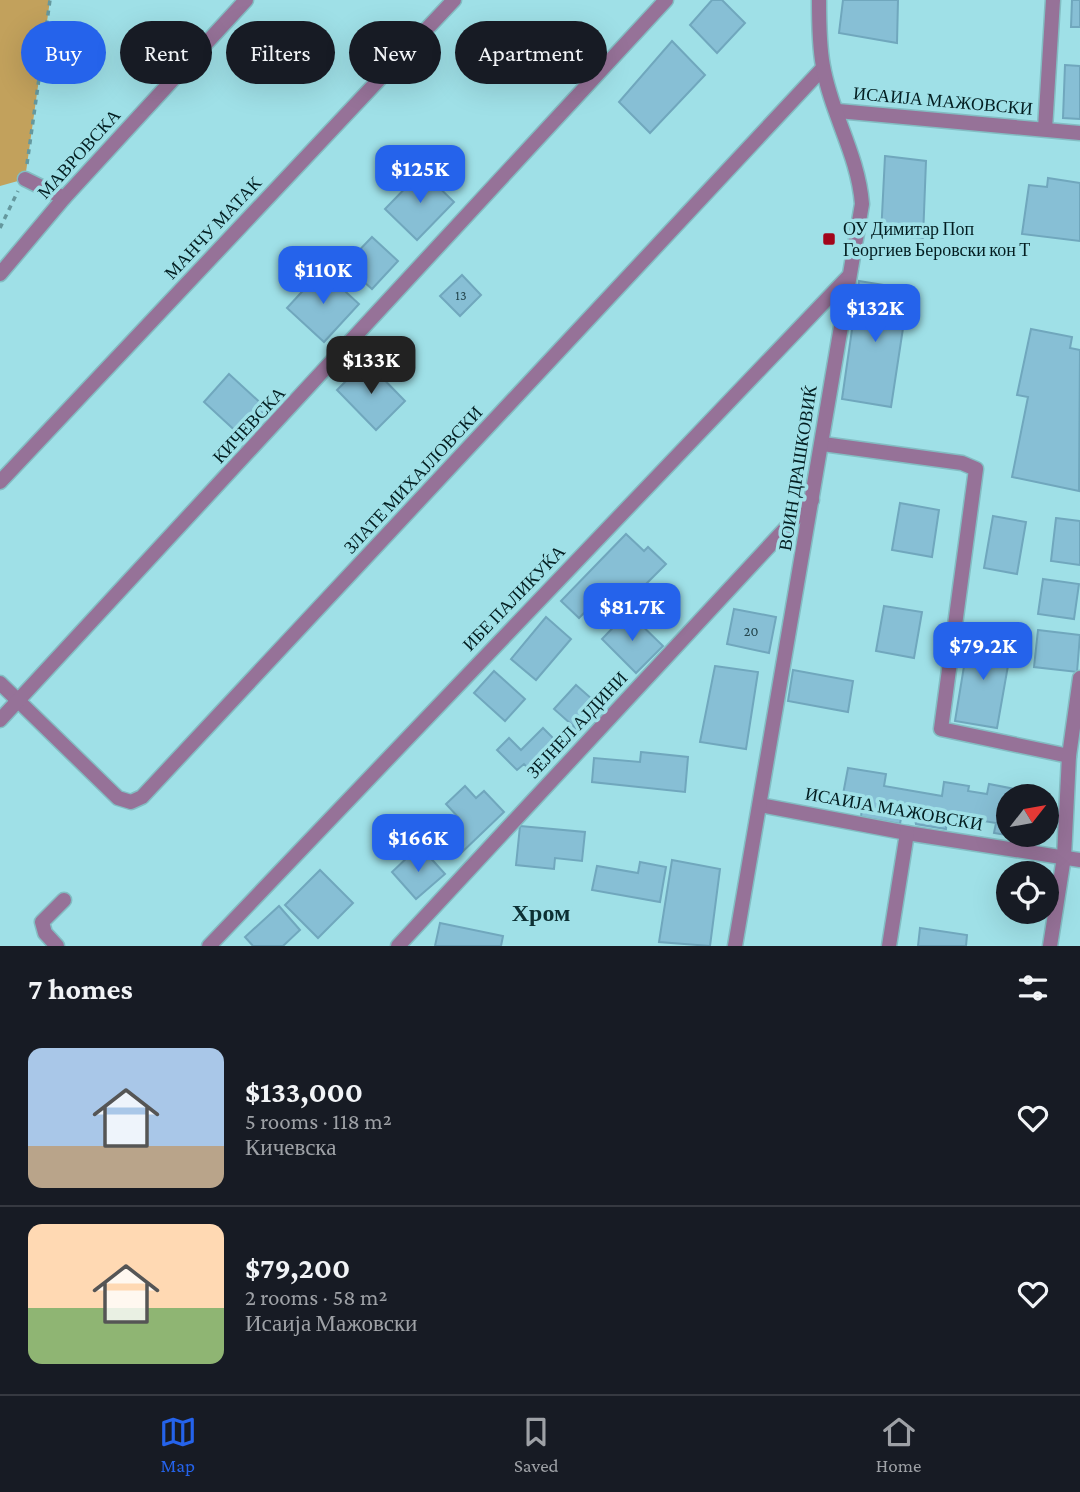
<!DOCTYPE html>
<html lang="en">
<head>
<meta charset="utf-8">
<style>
	body { margin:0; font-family:"Crimson Pro",serif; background:#242831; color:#f1f3f6; height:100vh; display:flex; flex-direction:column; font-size:26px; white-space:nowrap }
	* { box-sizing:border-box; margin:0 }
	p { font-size:23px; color:#9ea1a6 }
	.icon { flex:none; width:38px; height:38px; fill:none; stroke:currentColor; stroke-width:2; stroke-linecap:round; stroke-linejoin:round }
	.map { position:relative; height:946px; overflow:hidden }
	.side { display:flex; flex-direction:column; background:#171b24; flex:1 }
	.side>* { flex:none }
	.hud { position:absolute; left:21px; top:21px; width:700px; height:63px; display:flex; gap:14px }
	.needle { width:46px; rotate:59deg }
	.buttons { position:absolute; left:996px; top:784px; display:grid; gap:14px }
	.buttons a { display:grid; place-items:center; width:63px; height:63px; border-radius:50%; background:#171b24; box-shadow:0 7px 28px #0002; font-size:35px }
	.price { position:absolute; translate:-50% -60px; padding:0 16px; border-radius:14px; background:#2563eb; color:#fff; font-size:23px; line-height:46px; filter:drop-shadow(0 2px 4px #0008) }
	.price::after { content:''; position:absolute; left:50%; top:42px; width:21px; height:16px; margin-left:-10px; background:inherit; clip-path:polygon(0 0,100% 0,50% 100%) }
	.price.current { background:#222; color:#fff }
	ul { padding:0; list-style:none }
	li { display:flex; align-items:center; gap:21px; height:175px; padding:0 28px }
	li+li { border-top:2px solid #363941 }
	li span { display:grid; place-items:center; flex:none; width:196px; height:140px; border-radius:14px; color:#555 }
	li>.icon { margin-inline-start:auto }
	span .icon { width:84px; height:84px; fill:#fffc; stroke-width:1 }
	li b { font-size:30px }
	h2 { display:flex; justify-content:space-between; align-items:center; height:84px; padding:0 28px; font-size:30px }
	.tag { padding:0 24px; border-radius:32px; background:#171b24; box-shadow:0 7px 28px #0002; font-size:24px; line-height:63px }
	.tag.current { background:#2563eb; color:#fff }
	.tab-bar { display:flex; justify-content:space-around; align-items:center; height:98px; border-top:2px solid #363941; background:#171b24; font-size:19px; color:#9ea1a6 }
	.tab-bar a { display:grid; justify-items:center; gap:4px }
	.tab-bar .current { color:#2563eb }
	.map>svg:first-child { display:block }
	.green { fill:#c2a15c }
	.building { fill:#87bfd5; stroke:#70a7bd; stroke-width:2 }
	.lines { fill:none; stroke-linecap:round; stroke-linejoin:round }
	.street-casing { stroke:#83bdc3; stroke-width:17 }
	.path { stroke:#65989e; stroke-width:3.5; stroke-dasharray:5 5; stroke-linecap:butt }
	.street { stroke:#967298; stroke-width:14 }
	.poi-dot { fill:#a2051a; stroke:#9fe0e7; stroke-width:2.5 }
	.labels { text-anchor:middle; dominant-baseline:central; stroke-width:7; stroke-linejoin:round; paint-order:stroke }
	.number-label { font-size:14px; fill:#24464e }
	.street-label { font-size:18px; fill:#031e21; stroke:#9fe0e7 }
	.poi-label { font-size:18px; fill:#031e21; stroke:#9fe0e7; text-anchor:start }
	.district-label { font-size:24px; font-weight:bold; fill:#0d3033; stroke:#9fe0e7 }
</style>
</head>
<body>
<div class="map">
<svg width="1080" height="946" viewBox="0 0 1080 946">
	<rect width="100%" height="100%" fill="#9fe0e7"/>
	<!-- green -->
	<polygon class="green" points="0,0 50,0 25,179 0,186"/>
	<!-- building -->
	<g class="building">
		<polygon points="712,0 722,0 745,23 717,53 690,25"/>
		<polygon points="843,0 898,0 897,43 839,33"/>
		<polygon points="1072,0 1080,0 1080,27 1071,27"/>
		<polygon points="672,41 705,75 650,133 619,102"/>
		<polygon points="1065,65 1080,66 1080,119 1063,118"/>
		<polygon points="885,156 926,161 923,238 881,235"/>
		<polygon points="422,171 454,202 417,240 385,209"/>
		<polygon points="1048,178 1080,183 1080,241 1022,234 1029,185 1047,187"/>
		<polygon points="372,237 398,261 372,289 345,265"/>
		<polygon points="322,270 359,304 324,342 287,308"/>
		<polygon points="462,275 481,295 460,316 440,296"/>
		<polygon points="859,281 909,289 891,407 842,399"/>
		<polygon points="1031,329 1072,337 1070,348 1080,350 1079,491 1012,477 1028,397 1017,395"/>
		<polygon points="366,361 405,401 376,430 337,390"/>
		<polygon points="229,374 266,408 241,436 204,402"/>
		<polygon points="900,503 939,510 932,557 892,550"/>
		<polygon points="993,516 1026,522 1017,574 984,568"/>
		<polygon points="1056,518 1080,521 1080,565 1051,561"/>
		<polygon points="626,534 644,551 648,547 666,564 630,600 628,598 619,607 604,593 579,618 561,601"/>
		<polygon points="1043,579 1079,584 1074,619 1038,614"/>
		<polygon points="884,606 922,612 914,658 876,651"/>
		<polygon points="734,609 776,617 769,653 727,644"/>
		<polygon points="628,612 663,646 636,673 602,639"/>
		<polygon points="546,617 571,639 536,680 511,659"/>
		<polygon points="1038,630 1080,635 1077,672 1034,667"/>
		<polygon points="969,636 1012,643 997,728 955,721"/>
		<polygon points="715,666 758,672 746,749 700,742"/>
		<polygon points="793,670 853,681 848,712 788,701"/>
		<polygon points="494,671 525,699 505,721 474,693"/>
		<polygon points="576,685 601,707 580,732 554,709"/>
		<polygon points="543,728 561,746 534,774 524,764 517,770 497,750 509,738 521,750"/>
		<polygon points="641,752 688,757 685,792 592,782 594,758 640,762"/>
		<polygon points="848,768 886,774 884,786 942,796 944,782 969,786 968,791 987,794 989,784 1020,790 1020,796 1008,796 1008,835 1026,835 1025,838 994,833 996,823 948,815 946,829 916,824 915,820 901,818 900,824 861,817 862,808 841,805"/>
		<polygon points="465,786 476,798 484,791 504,812 458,856 440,836 459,818 446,804"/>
		<polygon points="520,826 585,832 582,861 555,858 554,869 516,865"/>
		<polygon points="426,853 445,874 416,899 392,872 411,854 417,861"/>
		<polygon points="672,860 720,869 710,946 659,942"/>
		<polygon points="640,862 666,867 660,902 592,890 597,866 638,873"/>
		<polygon points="320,870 353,903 318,938 285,905"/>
		<polygon points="279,906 300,930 283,946 253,946 245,937"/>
		<polygon points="440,923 503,936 501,946 435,946"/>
		<polygon points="920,928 967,935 966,946 918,946"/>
	</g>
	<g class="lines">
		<defs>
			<g id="street">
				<polyline points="838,111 1080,133"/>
				<polyline points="1045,129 1053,0"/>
				<polyline points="25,179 64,198"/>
				<polyline points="0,274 64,198 246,0"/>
				<polyline points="823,444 962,463 976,469 941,729 1069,756"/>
				<polyline points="0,482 454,0"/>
				<polyline points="0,683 118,798 131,802 142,797 823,68"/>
				<polyline points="0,720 666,0"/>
				<polyline points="760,805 907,833 1080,860"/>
				<polyline points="57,946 45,933 42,922 64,900"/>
				<polyline points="209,946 848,277"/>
				<polyline points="398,946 812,500"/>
				<path d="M735 946 862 204C858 154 831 114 823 66 819 45 819 21 819 0"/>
				<polyline points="889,946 907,833"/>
				<polyline points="1050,946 1064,857 1069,756 1080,678"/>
			</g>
		</defs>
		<!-- street casing -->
		<use href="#street" class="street-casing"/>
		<!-- path -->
		<g class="path">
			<polyline points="27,164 50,0"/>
			<polyline points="0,228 18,191"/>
		</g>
		<!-- street -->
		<use href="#street" class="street"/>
	</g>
	<!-- markers -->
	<rect class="poi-dot" x="822" y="232" width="14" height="14" rx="3.5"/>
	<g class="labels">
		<!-- number labels -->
		<g class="number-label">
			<text x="461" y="295">13</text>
			<text x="751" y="631">20</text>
		</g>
		<!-- street labels -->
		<g class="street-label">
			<text transform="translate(943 101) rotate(5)">ИСАИЈА МАЖОВСКИ</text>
			<text transform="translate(79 154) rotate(-48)">МАВРОВСКА</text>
			<text transform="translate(213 228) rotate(-47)">МАНЧУ МАТАК</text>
			<text transform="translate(249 425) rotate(-47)">КИЧЕВСКА</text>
			<text transform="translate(798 468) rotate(-81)">ВОИН ДРАШКОВИЌ</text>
			<text transform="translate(413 480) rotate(-47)">ЗЛАТЕ МИХАЈЛОВСКИ</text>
			<text transform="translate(514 598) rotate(-46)">ИБЕ ПАЛИКУЌА</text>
			<text transform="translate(577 725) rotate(-47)">ЗЕЈНЕЛ АЈДИНИ</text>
			<text transform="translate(894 809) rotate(10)">ИСАИЈА МАЖОВСКИ</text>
		</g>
		<!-- poi labels -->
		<g class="poi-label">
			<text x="843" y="229">ОУ Димитар Поп<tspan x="843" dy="21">Георгиев Беровски кон Т</tspan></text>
		</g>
		<!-- district labels -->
		<g class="district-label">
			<text x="541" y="912">Хром</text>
		</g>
	</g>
</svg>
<div class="buttons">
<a><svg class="needle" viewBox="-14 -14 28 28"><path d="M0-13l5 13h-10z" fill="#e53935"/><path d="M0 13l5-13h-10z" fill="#9ea1a6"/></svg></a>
<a><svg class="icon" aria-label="locate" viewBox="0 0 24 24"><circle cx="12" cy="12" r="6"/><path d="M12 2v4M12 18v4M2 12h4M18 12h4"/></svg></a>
</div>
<b class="price" style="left:420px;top:205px">$125K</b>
<b class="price" style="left:323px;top:306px">$110K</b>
<b class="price" style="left:875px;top:344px">$132K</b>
<b class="price current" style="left:371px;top:396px">$133K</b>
<b class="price" style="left:632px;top:643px">$81.7K</b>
<b class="price" style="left:983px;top:682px">$79.2K</b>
<b class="price" style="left:418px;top:874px">$166K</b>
<div class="hud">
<a class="tag current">Buy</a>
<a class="tag">Rent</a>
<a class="tag">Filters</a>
<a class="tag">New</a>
<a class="tag">Apartment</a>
</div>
</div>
<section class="side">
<h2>7 homes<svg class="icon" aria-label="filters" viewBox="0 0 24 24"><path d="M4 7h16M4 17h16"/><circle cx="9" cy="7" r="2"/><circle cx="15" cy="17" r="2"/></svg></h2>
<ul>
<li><span style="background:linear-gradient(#a9c7e8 70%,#b9a48a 0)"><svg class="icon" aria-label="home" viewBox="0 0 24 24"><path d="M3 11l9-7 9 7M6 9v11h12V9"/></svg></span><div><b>$133,000</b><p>5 rooms · 118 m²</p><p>Кичевска</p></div><svg class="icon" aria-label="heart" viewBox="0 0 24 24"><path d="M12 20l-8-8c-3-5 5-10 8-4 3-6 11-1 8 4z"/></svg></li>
<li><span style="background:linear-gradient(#ffd9b3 60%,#8fb573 0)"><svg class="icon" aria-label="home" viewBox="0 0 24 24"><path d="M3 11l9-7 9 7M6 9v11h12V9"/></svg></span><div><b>$79,200</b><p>2 rooms · 58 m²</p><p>Исаија Мажовски</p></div><svg class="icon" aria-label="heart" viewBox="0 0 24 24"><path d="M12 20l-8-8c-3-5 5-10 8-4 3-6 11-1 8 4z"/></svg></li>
</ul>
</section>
<nav class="tab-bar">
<a class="current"><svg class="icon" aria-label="map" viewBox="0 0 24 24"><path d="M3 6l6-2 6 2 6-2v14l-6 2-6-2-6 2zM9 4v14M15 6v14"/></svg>Map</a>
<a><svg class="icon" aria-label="saved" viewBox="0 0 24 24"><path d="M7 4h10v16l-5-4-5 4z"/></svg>Saved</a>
<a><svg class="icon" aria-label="home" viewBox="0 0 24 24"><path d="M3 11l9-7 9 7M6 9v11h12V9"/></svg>Home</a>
</nav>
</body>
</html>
